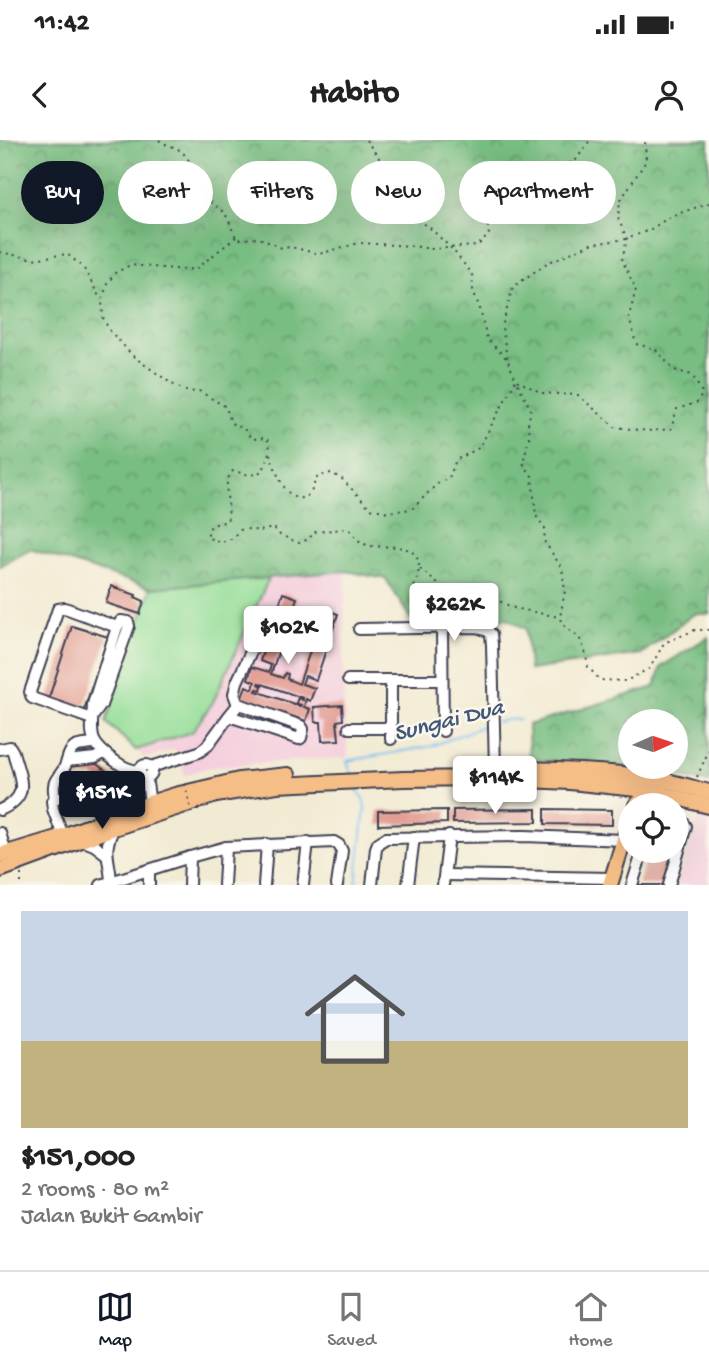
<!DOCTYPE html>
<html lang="en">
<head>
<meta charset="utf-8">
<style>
	body { margin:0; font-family:"Gochi Hand",sans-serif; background:#f2f2f2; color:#222; height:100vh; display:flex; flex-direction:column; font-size:26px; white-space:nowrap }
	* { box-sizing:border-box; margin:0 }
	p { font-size:23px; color:#767676 }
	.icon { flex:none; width:38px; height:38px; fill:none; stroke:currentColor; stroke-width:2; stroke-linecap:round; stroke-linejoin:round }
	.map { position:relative; height:745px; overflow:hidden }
	.sheet { display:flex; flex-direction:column; background:#fff; flex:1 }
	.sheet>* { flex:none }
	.top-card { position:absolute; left:21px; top:21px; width:668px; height:63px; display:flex; gap:14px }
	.needle { width:46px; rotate:87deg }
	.fabs { position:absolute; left:618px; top:569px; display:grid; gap:14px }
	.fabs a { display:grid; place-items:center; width:70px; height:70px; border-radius:50%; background:#fff; box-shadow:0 7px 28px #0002; font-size:35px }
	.price { position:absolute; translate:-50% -60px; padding:0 16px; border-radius:7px; background:#fff; color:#222; font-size:23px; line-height:46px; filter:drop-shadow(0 2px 4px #0008) }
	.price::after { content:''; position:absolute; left:50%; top:42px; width:21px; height:16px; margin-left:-10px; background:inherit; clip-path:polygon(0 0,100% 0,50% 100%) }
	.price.active { background:#111827; color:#fff }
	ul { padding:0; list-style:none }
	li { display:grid; align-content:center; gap:14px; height:371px; padding:0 21px }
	li span { display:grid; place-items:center; height:217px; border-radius:0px; color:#555 }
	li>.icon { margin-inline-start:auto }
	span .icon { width:126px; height:126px; fill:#fffc; stroke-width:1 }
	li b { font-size:30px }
	.tag { padding:0 24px; border-radius:32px; background:#fff; box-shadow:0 7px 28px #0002; font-size:24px; line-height:63px }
	.tag.active { background:#111827; color:#fff }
	.status { display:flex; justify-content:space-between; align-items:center; height:49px; padding:0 35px; background:#fff; direction:ltr }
	.status svg { height:19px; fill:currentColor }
	header { display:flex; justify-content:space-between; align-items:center; height:91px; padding:0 21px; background:#fff; font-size:32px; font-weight:700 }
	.menu { display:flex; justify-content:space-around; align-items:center; height:98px; border-top:2px solid #e0e0e0; background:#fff; font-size:19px; color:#767676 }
	.menu a { display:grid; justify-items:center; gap:4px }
	.menu .active { color:#111827 }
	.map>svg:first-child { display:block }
	.built { fill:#f4cfdd }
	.green { fill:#96de99; stroke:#5c806a; stroke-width:2 }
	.forest { fill:url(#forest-crowns); stroke:#4d705e; stroke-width:2; fill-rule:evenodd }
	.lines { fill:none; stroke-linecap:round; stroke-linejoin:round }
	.stream { stroke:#7abdf0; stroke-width:2 }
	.building { fill:#df9388; fill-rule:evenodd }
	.minor-tunnel { stroke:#c8c3b5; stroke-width:10; stroke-dasharray:10 5; stroke-linecap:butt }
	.minor-casing { stroke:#414052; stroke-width:14 }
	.major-casing { stroke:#414052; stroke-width:18 }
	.path { stroke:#414052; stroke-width:2; stroke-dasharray:2 5; stroke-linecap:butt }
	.minor { stroke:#fff; stroke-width:10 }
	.major { stroke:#f6be87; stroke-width:14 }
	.path-bridge { stroke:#414052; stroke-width:2; stroke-dasharray:2 5; stroke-linecap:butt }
	.labels { text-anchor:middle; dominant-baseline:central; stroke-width:5; stroke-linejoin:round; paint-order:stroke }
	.water-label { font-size:24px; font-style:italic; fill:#41587a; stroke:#fbf7ec }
</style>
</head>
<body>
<div class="status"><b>11:42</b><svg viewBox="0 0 49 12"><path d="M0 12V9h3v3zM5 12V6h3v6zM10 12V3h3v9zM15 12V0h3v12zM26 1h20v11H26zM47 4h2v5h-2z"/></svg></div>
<header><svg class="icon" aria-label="back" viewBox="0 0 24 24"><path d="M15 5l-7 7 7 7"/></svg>Habito<svg class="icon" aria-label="person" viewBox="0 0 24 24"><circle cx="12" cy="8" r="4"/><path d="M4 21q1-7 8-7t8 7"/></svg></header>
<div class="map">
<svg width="709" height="745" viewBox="0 0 709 745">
	<defs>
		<pattern id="forest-crowns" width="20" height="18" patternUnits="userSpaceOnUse" patternTransform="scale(1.75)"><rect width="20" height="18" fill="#78bd81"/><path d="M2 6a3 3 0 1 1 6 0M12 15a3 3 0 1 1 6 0" fill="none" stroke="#62996b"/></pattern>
	</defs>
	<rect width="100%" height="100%" fill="#fbf7ec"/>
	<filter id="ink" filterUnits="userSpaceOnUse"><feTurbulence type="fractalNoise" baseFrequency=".0143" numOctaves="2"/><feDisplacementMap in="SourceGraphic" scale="14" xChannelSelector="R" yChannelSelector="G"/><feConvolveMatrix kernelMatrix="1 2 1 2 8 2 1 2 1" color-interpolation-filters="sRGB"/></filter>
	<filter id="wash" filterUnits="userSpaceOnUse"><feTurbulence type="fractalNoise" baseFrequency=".00686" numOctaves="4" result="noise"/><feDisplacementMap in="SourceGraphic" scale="28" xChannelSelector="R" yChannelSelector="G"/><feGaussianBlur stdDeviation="1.57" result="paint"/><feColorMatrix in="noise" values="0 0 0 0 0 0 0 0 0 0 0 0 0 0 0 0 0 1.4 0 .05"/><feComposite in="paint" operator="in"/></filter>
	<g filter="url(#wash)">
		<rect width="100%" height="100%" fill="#f2ebd3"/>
		<!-- built -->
		<g class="built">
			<polygon points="346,431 343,548 348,617 209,627 185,635 175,609 145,618 106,582 151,448"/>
			<polygon points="701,673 709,676 709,745 676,745"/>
		</g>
		<!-- green -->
		<polygon class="green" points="269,438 213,562 192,592 136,610 106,582 151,448"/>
		<!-- forest -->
		<g class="forest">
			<polygon points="0,0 709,0 709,474 694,474 641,514 529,530 526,489 507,478 410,478 386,439 346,431 151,448 30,409 0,426"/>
			<path d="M708 497 709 643C650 628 589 624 529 620L528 585 655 547 661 527ZM630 581H676V626H630Z"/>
		</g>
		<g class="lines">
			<!-- stream -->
			<g class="stream">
				<polyline points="497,582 513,579 520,580"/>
				<polyline points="352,635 347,621 432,606 488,584"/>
				<polyline points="356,745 365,669 364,661 356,647"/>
			</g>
		</g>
		<g id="blocks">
			<!-- building -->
			<g class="building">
				<polygon points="111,446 136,455 135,457 144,461 140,474 106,463"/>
				<path d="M283 453 297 458 285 492 291 494 290 497 284 495 271 534 283 538 285 533 288 534 287 539 299 544 312 505 307 503 308 500 314 502 325 469 338 474 316 540 305 536 302 544 315 548 310 561 306 559 304 567 310 569 306 581 241 559 246 546 253 549 255 542 248 539 252 527 269 532 271 525 260 521ZM259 543 303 558V560L298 558 296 563 301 565 300 566 256 551 257 549 261 550 262 546 259 544Z"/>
				<polygon points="72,486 108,497 83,573 48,561"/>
				<polygon points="342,565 343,580 337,581 339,600 322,601 321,582 315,582 314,567"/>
				<polygon points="95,623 119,640 112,649 93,636 78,637 65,653 55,645 72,625"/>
				<polygon points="537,669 537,682 453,683 453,670"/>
				<polygon points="545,669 612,670 612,685 545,684"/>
				<polygon points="447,670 447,683 378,685 378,671"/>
				<polygon points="648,710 673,710 663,745 638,745"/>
			</g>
		</g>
	</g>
	<g filter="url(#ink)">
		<use href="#blocks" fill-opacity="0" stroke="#414052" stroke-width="2"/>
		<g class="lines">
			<!-- minor-tunnel -->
			<polyline class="minor-tunnel" points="100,641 107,632"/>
			<defs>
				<g id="minor">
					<polyline points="442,488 443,591"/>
					<polyline points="359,489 477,487 488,491 491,494 492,505 495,629"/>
					<polyline points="348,540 442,540"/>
					<polyline points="391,540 391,599"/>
					<polyline points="238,565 234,554 237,542 269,472"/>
					<path d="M93 576 101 565 129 486 128 482 121 481 117 487 93 564C92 595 86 601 115 621 123 627 129 630 140 631"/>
					<polyline points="92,579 32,558 30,552 58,469 65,468 117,487"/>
					<polyline points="349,588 391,588"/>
					<path d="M0 609 10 607 13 612C20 639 32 656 0 670"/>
					<path d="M67 621C71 603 79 606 94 604"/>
					<circle cx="146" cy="631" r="6"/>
					<polyline points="151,627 199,612 207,606 229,576 299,599 301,598 303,589 301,586 242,565 238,565 229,576"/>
					<polyline points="146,637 150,663"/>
					<polyline points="67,657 77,646 98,643 100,641"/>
					<polyline points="55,658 67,657 98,651 98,643"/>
					<polyline points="0,693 6,713"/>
					<path d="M63 696 53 669 52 661 55 658C50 635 62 640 67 621L95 618 104 613"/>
					<polyline points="81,700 94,705 106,714"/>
					<polyline points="149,730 149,745"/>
					<polyline points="445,735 612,738"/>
					<polyline points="101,745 190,717 226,707 334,702 339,705 342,711 337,745"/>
					<path d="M111 745C111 719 101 713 114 688"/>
					<polyline points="189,745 190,717"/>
					<polyline points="224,745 226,707"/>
					<polyline points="264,745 267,704"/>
					<polyline points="303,745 308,702"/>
					<polyline points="372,745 376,708 378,703 386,698 525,696 624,700"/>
					<polyline points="408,745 414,697"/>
					<polyline points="443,745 449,696"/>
					<polyline points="632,745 643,710"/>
					<polyline points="669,745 686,686 682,681 676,680"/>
				</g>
				<g id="major">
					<path d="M476 629C530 629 586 629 640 636 663 639 686 646 709 652"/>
					<polyline points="636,665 646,656 657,653"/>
					<polyline points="0,715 63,696 150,663 175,655 239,640 288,635"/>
					<polyline points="0,730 114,688 216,655 277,645 403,639 482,638 570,642 646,650 709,666"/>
					<polyline points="610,745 630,680"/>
				</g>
			</defs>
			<!-- minor casing -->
			<use href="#minor" class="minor-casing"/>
			<!-- major casing -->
			<use href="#major" class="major-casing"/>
			<!-- path -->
			<g class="path">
				<path d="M159 0C165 6 177 6 183 13 192 21 197 42 202 53 207 62 216 65 223 72 230 79 231 89 236 97L240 99 259 98 282 108 291 107 319 114 359 103 414 106 430 109 477 106 489 95 488 87 480 72 484 63 501 54 532 29 540 27 550 29 564 28 571 22 576 20 590 0"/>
				<polyline points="366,0 379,18 382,34 393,55 405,70 430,88 452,109 472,134 473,150 480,169 487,199 507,219 516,240 542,253 578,255 615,287 647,291 671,289 677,269 699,262 702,252 692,235 674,230 655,209 636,204 629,177 636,149 622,120 627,99 618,78 620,61 646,21 645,0"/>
				<path d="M236 97 197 128 186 130 130 125 115 133 107 144 102 161 103 178 110 191 134 217 172 244 188 252 199 251 226 267 231 283 245 290 250 297 256 299 266 298 270 304C269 314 267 331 256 334 248 336 240 332 233 331 219 346 233 365 227 381L212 385 208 390V398L221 402 231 399 240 390 249 389 259 391 269 389H275L280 395 299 403 309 399 314 392 343 389 350 390C353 394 356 399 361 402 376 413 406 398 417 418 423 431 413 443 413 455 412 465 417 472 422 480"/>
				<polyline points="0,112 33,119 67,114 83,127 101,160"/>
				<polyline points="507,218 502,187 513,147 547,123 591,104 627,99 651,89 671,76 709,63"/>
				<path d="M270 314C275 327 284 361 302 358 311 356 314 347 315 339L320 336 331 333 342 339 370 368 388 372 412 369 437 344 449 338 456 320 479 308 516 240 531 270 528 284 529 298 523 323 532 336 536 376 545 388 544 401 562 428 565 451 560 477 566 488 579 497 585 511 588 527 600 540 626 541 650 528 664 503 695 490H709"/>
				<polyline points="420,429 439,445 461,460 497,460 514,468 559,477"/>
				<polyline points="697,637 709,610"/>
				<polyline points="21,734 21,745"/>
			</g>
			<!-- minor -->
			<use href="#minor" class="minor"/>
			<!-- major -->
			<use href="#major" class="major"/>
			<!-- path-bridge -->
			<polyline class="path-bridge" points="185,644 192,673"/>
		</g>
	</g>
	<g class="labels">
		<!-- water labels -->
		<g class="water-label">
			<text transform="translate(449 582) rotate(-14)">Sungai Dua</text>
		</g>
	</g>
</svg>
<div class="fabs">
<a><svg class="needle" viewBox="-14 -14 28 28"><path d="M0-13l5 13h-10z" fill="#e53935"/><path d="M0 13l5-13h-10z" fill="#767676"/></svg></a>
<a><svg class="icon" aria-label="locate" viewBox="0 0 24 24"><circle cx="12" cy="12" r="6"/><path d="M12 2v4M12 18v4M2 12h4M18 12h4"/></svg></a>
</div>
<b class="price" style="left:454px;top:503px">$262K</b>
<b class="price" style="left:288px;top:526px">$102K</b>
<b class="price" style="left:495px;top:676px">$114K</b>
<b class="price active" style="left:102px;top:691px">$151K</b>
<div class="top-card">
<a class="tag active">Buy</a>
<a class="tag">Rent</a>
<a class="tag">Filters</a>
<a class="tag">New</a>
<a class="tag">Apartment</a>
</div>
</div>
<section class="sheet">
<ul>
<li><span style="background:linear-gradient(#c9d6e8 60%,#c2b280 0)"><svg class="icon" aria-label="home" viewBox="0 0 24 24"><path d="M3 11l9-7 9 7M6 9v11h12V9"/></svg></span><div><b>$151,000</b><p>2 rooms · 80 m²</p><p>Jalan Bukit Gambir</p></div></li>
</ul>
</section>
<nav class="menu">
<a class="active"><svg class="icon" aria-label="map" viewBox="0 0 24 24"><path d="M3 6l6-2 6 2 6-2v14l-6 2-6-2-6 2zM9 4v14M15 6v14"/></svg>Map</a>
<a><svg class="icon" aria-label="saved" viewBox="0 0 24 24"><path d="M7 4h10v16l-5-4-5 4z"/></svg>Saved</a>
<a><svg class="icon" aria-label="home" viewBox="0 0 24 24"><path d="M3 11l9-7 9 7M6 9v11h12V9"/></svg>Home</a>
</nav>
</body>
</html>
